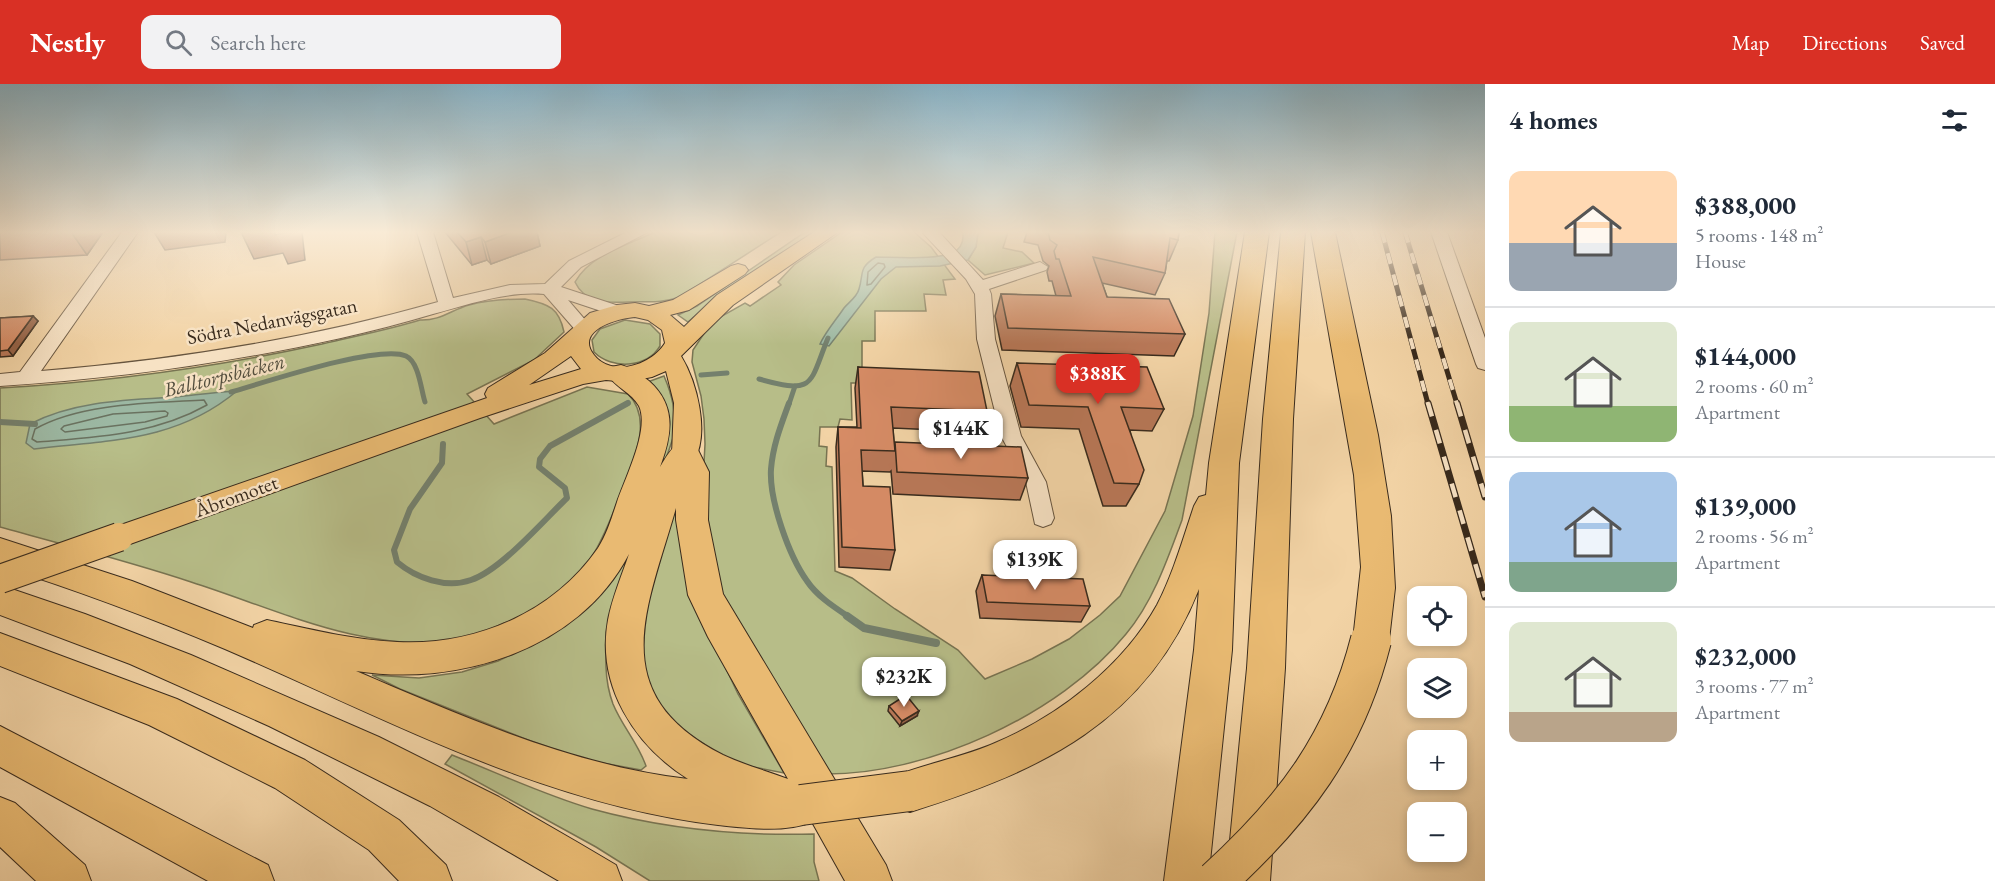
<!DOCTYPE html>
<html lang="en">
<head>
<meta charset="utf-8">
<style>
	body { margin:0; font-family:"EB Garamond",serif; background:#f2f2f3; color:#1f2937; height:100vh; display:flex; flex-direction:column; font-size:22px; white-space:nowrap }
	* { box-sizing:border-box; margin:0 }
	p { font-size:20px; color:#747a83 }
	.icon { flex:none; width:33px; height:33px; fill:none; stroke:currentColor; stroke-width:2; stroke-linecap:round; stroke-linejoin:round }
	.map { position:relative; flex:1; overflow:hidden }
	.side { display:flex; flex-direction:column; background:#fff; width:510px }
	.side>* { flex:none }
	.tools { position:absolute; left:1407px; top:502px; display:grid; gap:12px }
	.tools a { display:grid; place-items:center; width:60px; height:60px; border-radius:12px; background:#fff; box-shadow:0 3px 9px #0003; font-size:30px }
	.price { position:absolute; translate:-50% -51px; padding:0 14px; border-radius:12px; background:#fff; color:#222; font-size:20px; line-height:39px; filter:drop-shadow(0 2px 3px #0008) }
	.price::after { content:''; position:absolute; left:50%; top:36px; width:18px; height:14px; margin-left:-9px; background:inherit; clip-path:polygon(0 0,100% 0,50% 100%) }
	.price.selected { background:#d93025; color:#fff }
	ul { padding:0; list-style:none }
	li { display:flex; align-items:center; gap:18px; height:150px; padding:0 24px }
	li+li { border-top:2px solid #e0e1e3 }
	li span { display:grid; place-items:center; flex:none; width:168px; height:120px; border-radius:12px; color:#555 }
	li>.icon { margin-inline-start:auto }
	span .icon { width:72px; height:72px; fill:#fffc; stroke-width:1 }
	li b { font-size:26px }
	h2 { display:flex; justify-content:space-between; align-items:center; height:72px; padding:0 24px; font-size:26px }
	header { display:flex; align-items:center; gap:36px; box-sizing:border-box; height:84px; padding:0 30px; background:#d93025; color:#fff }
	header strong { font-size:28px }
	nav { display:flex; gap:33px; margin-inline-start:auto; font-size:21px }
	.search { width:420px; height:54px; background:#f2f2f3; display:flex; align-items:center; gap:15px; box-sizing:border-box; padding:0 21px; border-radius:12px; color:#747a83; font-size:22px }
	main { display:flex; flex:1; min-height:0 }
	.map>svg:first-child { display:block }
	.green { fill:#b7bd88; stroke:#787452; stroke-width:1.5 }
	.water { fill:#9cb8a3; stroke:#74806d; stroke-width:1.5 }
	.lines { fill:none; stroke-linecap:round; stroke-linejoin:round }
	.shore { stroke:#6a7260; stroke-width:1.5 }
	.stream-far2 { stroke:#74806d; stroke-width:5 }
	.stream-far1 { stroke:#74806d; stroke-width:6 }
	.stream { stroke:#74806d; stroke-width:8 }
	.minor-casing { stroke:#67553f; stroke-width:2 }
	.major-casing { stroke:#392b1d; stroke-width:2 }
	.highway-casing { stroke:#392b1d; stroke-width:2 }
	.minor { fill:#f7e2c4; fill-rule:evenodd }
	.major { fill:#e9ba72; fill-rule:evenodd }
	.highway { fill:#e9ba72; fill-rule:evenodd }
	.rail-far1-casing { stroke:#392b1d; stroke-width:5 }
	.rail-casing { stroke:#392b1d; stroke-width:7 }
	.rail-far1 { stroke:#f7e2c4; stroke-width:4; stroke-dasharray:11; stroke-linecap:butt }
	.rail { stroke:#f7e2c4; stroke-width:4.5; stroke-dasharray:14; stroke-linecap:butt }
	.major-bridge-casing { stroke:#392b1d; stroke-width:30; stroke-linecap:butt }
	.highway-bridge-casing { stroke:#392b1d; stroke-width:42; stroke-linecap:butt }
	.major-bridge { stroke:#e9ba72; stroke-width:28 }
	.highway-bridge { stroke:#e9ba72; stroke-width:40 }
	.wall { fill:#b97858; stroke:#392b1d; stroke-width:1.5 }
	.shaded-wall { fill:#966247; stroke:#392b1d; stroke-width:1.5 }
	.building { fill:#d78c66; stroke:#392b1d; stroke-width:1.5 }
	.labels { text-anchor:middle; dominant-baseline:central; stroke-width:5; stroke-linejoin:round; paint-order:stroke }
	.street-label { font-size:20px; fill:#392b1d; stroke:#f7e2c4 }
	.water-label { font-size:21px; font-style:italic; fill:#524e3e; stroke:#f7e2c4 }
</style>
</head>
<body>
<header>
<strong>Nestly</strong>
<div class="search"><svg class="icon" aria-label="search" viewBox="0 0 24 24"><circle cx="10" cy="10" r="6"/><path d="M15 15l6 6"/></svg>Search here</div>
<nav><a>Map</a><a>Directions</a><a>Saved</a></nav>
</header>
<main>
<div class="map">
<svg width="1485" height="797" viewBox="0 0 1485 797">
	<rect width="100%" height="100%" fill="#f2d3a5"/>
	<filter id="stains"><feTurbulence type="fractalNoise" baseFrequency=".00333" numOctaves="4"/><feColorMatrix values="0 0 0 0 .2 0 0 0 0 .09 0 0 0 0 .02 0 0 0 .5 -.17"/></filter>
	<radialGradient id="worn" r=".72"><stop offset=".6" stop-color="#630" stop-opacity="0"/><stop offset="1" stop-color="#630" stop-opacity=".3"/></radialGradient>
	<!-- green -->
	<g class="green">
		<path d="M655 148H781L680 213C658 220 650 217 629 218 608 219 585 220 575 198 591 170 628 161 655 148Z"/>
		<polygon points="805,148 814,148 721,209 688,238 678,231 697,222"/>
		<path d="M842 148H914L931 163 955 195 943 196 946 211 924 210 926 227H875V257H862V299H851L852 336 840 335 838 343H820L819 362 827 363 826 382 832 383 835 487 852 494 895 525 958 566 985 595 1032 575 1069 555 1100 531 1120 512 1165 427 1193 332 1209 229 1215 148H1237L1182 436C1168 474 1153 518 1126 550 1060 631 926 692 822 690L717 502 703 398 705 360 704 335 701 312 692 278 693 266 707 245 722 232 745 219 750 222 781 201 778 198 794 181Z"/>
		<polygon points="978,148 1008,148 1003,164 1022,168 1034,179 985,191 968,176 976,163"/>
		<path d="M525 215C549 220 559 224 564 248L534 276 467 310 494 340 587 303 628 310C655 337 631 381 620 411 601 462 586 495 538 526 528 532 515 535 504 539 490 545 473 555 458 557 363 569 279 526 191 498 128 477 64 461 0 443V304C109 298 216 283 322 260 355 252 388 246 420 236 440 237 451 226 469 221 488 216 506 215 525 215Z"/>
		<path d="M625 236 650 240 660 250V262C647 284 612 286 594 268L592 256 600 245Z"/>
		<path d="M664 292C673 313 676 329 674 351L608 546C605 571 604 596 613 620 622 642 638 659 646 682L641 686 586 676 533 658 400 605 372 591 419 594 462 588 498 577 542 556 656 378 642 300Z"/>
		<polygon points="676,412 722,576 738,610 784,689 733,679 665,635 639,581 637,561"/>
		<path d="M452 671C498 689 544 711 592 725 665 745 740 752 814 750V778L819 797H650L596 763 445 680Z"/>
	</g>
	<!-- water -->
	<g class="water">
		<path d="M963 148H978L976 163 968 176 940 182 896 183 881 195 829 262 820 260C826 247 836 236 844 224 849 218 857 213 859 205 864 189 858 184 876 173 894 173 945 177 957 166 963 161 963 155 963 148Z"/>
		<path d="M237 307C176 358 109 356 34 365L26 359 30 340C74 317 127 316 176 313 196 311 216 308 237 307Z"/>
	</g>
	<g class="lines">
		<!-- shore -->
		<g class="shore">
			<polygon points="878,179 884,180 885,183 871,200 867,201 868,188"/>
			<path d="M204 316 207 321C154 351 96 353 37 358L32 355 35 345C80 319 152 319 204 316Z"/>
			<polygon points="165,327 168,329 167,332 145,338 65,348 61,345 64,342 113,330"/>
		</g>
		<!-- stream-far2 -->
		<g class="stream-far2">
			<polyline points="701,291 727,289"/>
			<path d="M759 295C816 311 809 300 828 254"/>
			<path d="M231 308C263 299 379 260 406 272 419 278 421 306 425 318"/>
			<polyline points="626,320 628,319"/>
			<polyline points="789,320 795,302"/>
		</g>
		<!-- stream-far1 -->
		<g class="stream-far1">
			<path d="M789 319C781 341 773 361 771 385 769 416 789 472 807 497 817 512 834 523 849 533"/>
			<polyline points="0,338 35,340"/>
			<path d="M443 360 442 379 410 425 394 466 397 478C416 494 446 505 471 496 501 486 543 437 567 414L565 404 539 383 540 375 550 362 628 319"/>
		</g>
		<!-- stream -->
		<polyline class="stream" points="847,532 864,544 936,559"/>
		<defs>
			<g id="minor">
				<path d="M122 148H138L41 287C175 276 308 255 438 218L417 148H433L453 214 510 201 545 200 569 177 627 148H648L581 183 561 203 625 224 628 228 625 232 619 233 568 216 593 245 590 249H578L544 210C506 207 470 220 433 230 403 239 372 247 341 254 228 279 115 295 0 302V290L20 288Z"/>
				<polygon points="922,148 939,148 983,196 1040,178 1048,183 1046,186 989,205 991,210 995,255 1021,352 1046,398 1054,434 1051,440 1043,443 1035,440 1026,398 1001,352 977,255 975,210 966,195"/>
				<polygon points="1431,148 1447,148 1485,254 1485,286 1478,284 1476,280"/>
			</g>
			<path id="major" d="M814 148H838L733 221 681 272C697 298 710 349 694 377L685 380 676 377 672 370 674 319 666 287 652 293 627 298 606 296 583 300 480 334 119 464 109 461 105 453 109 445 487 314 485 310 488 304 545 269 590 229 617 221 635 219 649 222 673 216 731 182 738 180 745 182 748 186 745 190 689 226 670 231 684 243 717 211ZM635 233 648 236 662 246 665 259C652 281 612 294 594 271 574 246 619 234 635 233ZM571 272 581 285 529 301Z"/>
			<g id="highway">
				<path d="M1245 148H1269L1239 379 1232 566 1208 797H1164L1194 566 1199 505C1146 639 1040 687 910 728L895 722 889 707 895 692C928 679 963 673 995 659 1059 632 1123 582 1157 521 1173 490 1183 455 1194 422L1199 413 1206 411 1209 379Z"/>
				<polygon points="1281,148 1305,148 1293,335 1285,584 1270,797 1226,797 1247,584 1263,335"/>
				<polygon points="1311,148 1335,148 1378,351 1391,432 1395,504 1389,556 1384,567 1371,572 1358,567 1353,556 1361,483 1354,391"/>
				<path d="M621 281C632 284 640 290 649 297 677 322 672 351 660 383 671 366 674 355 696 362L709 388 708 436 723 510 886 781 892 797H845L812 738C784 749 747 744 718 741 542 720 385 634 225 565 151 534 77 506 0 482V454L132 497 253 544 254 541 267 536C310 545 353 556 397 558 475 562 553 529 598 464 607 450 612 433 617 418 625 394 650 346 639 322 632 309 615 303 607 290L611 283ZM676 424V436L688 511 708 553 788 695C767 687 744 681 723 671 603 610 647 525 676 424ZM629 470C622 491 612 514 608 536 596 601 634 661 688 695 573 682 462 632 356 587 458 603 579 566 629 470Z"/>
				<polygon points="0,501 85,530 191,571 379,653 499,713 577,758 616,781 622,797 559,797 430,722 269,642 130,580 0,531"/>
				<polygon points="0,549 177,615 305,676 399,736 446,781 452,797 399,797 369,766 275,704 149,641 0,582"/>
				<polygon points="0,642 268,781 274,797 208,797 0,683"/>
				<polygon points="0,713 15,719 85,781 91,797 36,797 0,763"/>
			</g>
		</defs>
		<!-- minor casing -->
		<use href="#minor" class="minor-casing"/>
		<!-- major casing -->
		<use href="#major" class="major-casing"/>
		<!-- highway casing -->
		<use href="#highway" class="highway-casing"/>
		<!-- minor -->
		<use href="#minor" class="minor"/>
		<!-- major -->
		<use href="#major" class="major"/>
		<!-- highway -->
		<use href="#highway" class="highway"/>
		<defs>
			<g id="rail-far1">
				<polyline points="1382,148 1428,320"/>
				<polyline points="1405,148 1457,320"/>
			</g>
			<g id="rail">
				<polyline points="1428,319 1485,513"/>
				<polyline points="1457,319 1485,413"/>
			</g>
		</defs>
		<!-- rail-far1 casing -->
		<use href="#rail-far1" class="rail-far1-casing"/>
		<!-- rail casing -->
		<use href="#rail" class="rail-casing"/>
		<!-- rail-far1 -->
		<use href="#rail-far1" class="rail-far1"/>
		<!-- rail -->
		<use href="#rail" class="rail"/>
		<defs>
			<polyline id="major-bridge" points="0,495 119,453"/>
			<g id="highway-bridge">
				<polyline points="801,721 910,707"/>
				<path d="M1216 797C1294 726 1345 659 1371 556"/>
			</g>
		</defs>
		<!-- major-bridge casing -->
		<use href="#major-bridge" class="major-bridge-casing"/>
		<!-- highway-bridge casing -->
		<use href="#highway-bridge" class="highway-bridge-casing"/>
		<!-- major-bridge -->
		<use href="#major-bridge" class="major-bridge"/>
		<!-- highway-bridge -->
		<use href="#highway-bridge" class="highway-bridge"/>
	</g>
	<!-- wall -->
	<g class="wall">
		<polygon points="0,148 103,148 87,171 0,176"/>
		<polygon points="445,148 537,148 540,162 491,180 487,176 472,181"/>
		<polygon points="1027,148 1179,148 1178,156 1169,177 1167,177 1165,189 1155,211 1102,199 1107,213 1185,250 1174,272 1002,266 995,232 1001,210 1056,212 1052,197 1049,197 1047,188 1049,182 1043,177 1038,161 1024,158"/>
		<polygon points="33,232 38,237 13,272 0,273 0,234"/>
		<polygon points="1017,279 1164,325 1152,347 1130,346 1139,400 1126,422 1103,422 1079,345 1021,343 1010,302"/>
		<polygon points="858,283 987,327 980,348 893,344 894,361 1028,394 1020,416 893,410 891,387 890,388 862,387 863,402 895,466 890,486 839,483 836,363 838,343 857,343 855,304"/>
		<polygon points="982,491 1090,522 1081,538 980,534 976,507"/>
		<polygon points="889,622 917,632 900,642 888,627"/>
	</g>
	<!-- shaded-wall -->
	<g class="shaded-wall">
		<polygon points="71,148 103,148 87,171"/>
		<polygon points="154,148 226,148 225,158 165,166"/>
		<polygon points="241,148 302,148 305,176 288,180 283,169 254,175"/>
		<polygon points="512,148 537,148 540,162 491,180 485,158"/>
		<polygon points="481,153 487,176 472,181 466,158"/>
		<polygon points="33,232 38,237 13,272 8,266"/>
		<polygon points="919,627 917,632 900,642 902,637"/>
	</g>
	<!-- building -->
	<g class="building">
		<polygon points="274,148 289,148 275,151"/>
		<polygon points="457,148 512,148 485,158 481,153 466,158"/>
		<polygon points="1048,148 1179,148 1178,156 1170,154 1165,189 1093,173 1107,213 1169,215 1185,250 1008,244 1001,210 1071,212 1059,175 1056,175 1054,167 1057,161 1050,156"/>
		<polygon points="33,232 8,266 0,267 0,234"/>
		<polygon points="1017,279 1147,283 1164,325 1121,323 1144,386 1139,400 1114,399 1088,323 1029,321"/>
		<polygon points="858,283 979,288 987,327 891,323 895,367 861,366 863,402 890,403 895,466 842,463 838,343 861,344"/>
		<polygon points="895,358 1021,363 1028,394 897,388"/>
		<polygon points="982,491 1083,495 1090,522 987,518"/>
		<polygon points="906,611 919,627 902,637 889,622"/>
	</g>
	<!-- sky -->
	<linearGradient id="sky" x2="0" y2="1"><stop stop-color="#89b6cc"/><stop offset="0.57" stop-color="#f9ebd6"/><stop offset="1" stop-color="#f9ebd6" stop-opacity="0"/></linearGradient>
	<rect width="1485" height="260" fill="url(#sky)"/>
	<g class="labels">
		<!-- street labels -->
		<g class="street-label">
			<text transform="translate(272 237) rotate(-11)">Södra Nedanvägsgatan</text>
			<text transform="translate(236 412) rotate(-20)">Åbromotet</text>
		</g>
		<!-- water labels -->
		<g class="water-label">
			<text transform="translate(224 291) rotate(-14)">Balltorpsbäcken</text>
		</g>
	</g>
	<rect width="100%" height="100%" filter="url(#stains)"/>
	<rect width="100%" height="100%" fill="url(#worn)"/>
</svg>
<div class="tools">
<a><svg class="icon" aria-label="locate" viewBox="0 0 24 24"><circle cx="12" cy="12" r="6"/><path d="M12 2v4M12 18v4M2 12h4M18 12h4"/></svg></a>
<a><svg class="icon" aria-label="layers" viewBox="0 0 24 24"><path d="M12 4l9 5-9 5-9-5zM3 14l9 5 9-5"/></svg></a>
<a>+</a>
<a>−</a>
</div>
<b class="price selected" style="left:1098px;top:321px">$388K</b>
<b class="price" style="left:961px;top:376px">$144K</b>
<b class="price" style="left:1035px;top:507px">$139K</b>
<b class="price" style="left:904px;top:624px">$232K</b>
</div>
<section class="side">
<h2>4 homes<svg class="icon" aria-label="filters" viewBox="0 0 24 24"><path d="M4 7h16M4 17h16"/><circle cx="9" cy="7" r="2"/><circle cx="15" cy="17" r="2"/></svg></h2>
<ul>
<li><span style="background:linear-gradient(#ffd9b3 60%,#9aa5b1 0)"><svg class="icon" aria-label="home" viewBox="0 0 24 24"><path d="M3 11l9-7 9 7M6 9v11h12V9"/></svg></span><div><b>$388,000</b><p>5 rooms · 148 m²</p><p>House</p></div></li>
<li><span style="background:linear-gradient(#dfe7d0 70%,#8fb573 0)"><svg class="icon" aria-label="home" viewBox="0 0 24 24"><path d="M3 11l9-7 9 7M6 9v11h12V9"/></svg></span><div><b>$144,000</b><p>2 rooms · 60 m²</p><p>Apartment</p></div></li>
<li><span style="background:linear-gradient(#a9c7e8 75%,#7fa58c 0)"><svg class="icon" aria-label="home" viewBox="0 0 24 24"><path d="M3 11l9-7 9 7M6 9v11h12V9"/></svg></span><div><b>$139,000</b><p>2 rooms · 56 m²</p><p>Apartment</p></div></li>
<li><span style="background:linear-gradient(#dfe7d0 75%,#b9a48a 0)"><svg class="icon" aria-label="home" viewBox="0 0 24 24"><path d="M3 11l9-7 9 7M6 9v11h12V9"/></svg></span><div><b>$232,000</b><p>3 rooms · 77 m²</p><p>Apartment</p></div></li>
</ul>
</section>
</main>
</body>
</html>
